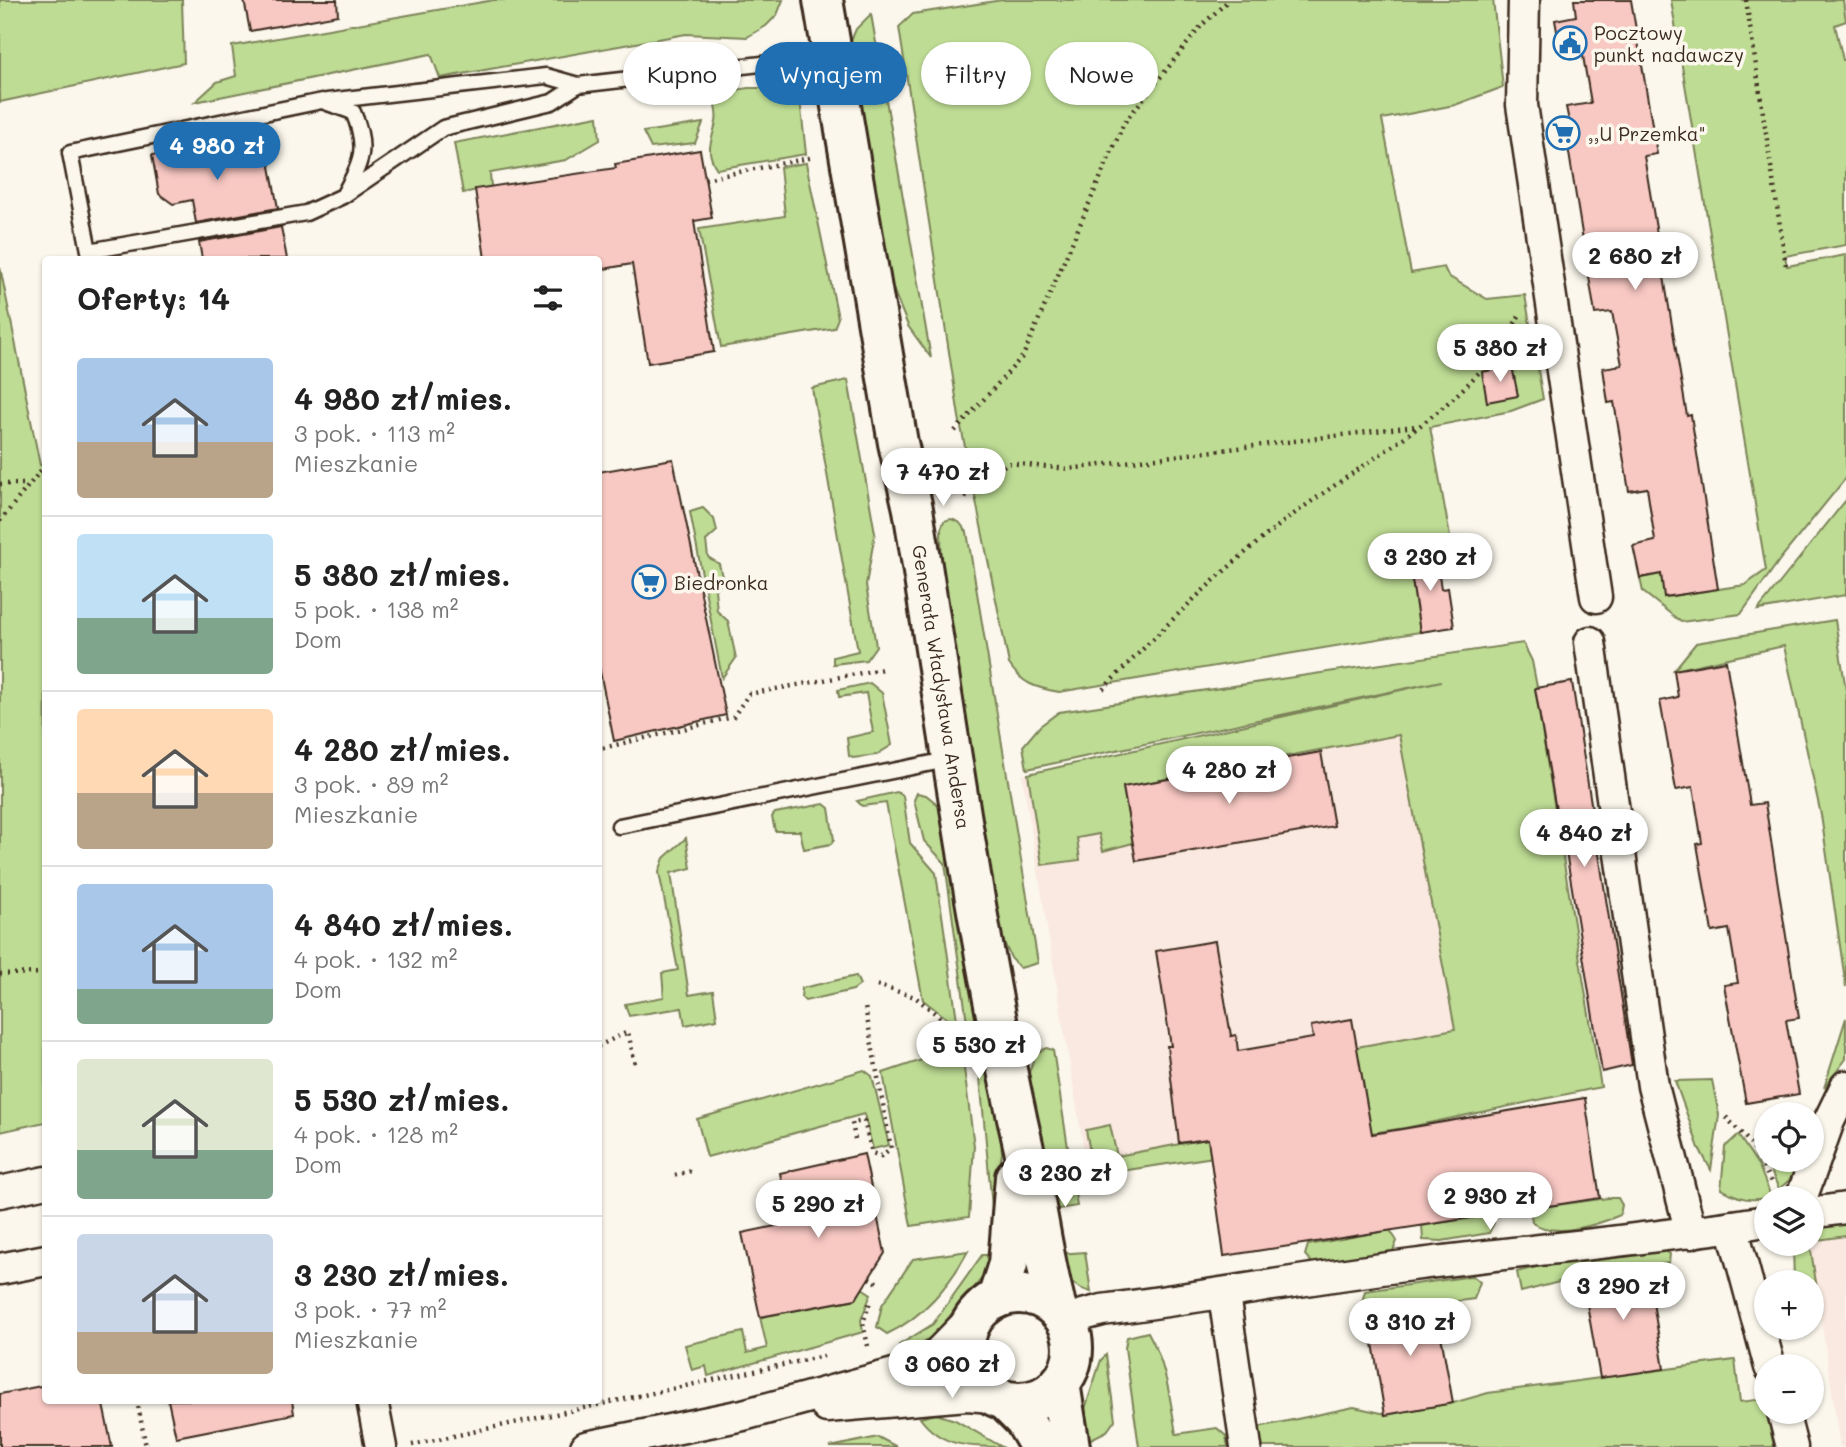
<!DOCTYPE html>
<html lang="pl">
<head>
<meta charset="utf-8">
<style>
	body { margin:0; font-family:Mali,sans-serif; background:#f2f2f2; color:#222; height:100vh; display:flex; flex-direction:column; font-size:26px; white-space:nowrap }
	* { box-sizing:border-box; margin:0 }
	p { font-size:23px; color:#767676 }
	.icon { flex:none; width:38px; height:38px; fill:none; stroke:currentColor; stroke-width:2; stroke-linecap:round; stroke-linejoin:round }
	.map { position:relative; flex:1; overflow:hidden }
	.side { position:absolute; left:42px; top:256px; width:560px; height:1148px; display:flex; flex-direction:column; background:#fff; border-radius:7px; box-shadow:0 2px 5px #0004 }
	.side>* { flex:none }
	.banner { position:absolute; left:623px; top:42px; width:665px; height:63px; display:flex; gap:14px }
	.controls { position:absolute; left:1754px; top:1102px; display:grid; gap:14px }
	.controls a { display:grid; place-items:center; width:70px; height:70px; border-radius:50%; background:#fff; box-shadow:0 2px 5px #0004; font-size:35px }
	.price { position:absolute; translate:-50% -60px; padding:0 16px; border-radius:24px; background:#fff; color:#222; font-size:23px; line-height:46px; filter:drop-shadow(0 2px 4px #0008) }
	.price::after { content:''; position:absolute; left:50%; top:42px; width:21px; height:16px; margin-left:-10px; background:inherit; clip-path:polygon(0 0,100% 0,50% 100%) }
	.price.selected { background:#1f6fb2; color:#fff }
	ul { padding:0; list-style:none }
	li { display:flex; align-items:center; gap:21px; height:175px; padding:0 35px }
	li+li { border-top:2px solid #e0e0e0 }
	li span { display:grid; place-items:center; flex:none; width:196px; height:140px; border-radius:7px; color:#555 }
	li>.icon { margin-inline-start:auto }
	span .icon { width:84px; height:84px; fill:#fffc; stroke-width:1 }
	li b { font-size:30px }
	h2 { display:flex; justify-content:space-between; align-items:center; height:84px; padding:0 35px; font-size:30px }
	.pill { padding:0 24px; border-radius:32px; background:#fff; box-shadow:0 2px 5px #0004; font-size:24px; line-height:63px }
	.pill.selected { background:#1f6fb2; color:#fff }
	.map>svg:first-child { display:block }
	.built { fill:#fae9e0 }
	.green { fill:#bedc94; stroke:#7c8359; stroke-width:2 }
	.building { fill:#f8c8c3; stroke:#3b2a1e; stroke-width:2 }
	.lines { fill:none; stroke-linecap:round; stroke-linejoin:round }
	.lane-casing { stroke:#3b2a1e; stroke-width:19 }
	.street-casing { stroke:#3b2a1e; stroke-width:35 }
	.secondary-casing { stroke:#3b2a1e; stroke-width:44 }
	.path { stroke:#3b2a1e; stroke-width:4.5; stroke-dasharray:2 5; stroke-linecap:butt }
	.lane { stroke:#fbf7ec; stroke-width:14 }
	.street { stroke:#fbf7ec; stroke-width:30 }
	.secondary { stroke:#fbf7ec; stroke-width:38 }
	.labels { text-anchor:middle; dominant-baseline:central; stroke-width:7; stroke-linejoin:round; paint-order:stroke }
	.poi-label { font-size:19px; fill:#3b2a1e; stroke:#fbf7ec; text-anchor:start }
	.street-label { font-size:19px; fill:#3b2a1e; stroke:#fbf7ec }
</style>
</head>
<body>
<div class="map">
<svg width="1846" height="1447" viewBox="0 0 1846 1447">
	<rect width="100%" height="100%" fill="#fbf7ec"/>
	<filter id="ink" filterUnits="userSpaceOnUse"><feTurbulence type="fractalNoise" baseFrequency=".0143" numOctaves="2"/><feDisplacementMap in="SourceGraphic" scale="14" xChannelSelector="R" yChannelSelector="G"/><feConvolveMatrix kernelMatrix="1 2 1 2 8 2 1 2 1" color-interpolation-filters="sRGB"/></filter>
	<g filter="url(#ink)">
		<!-- built -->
		<g class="built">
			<polygon points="1532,661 1601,1087 1405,1128 1088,1175 1022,775"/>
			<polygon points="1846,1236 1846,1447 1840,1447 1810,1244 1811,1241"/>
		</g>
		<!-- green -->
		<g class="green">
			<polygon points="0,0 182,0 184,63 0,102"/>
			<polygon points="494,0 783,0 777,15 766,26 747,37 686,34 440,78 431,54 195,102 217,82 236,76 232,46"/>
			<path d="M1002 0H1493L1503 87 1455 105 1382 119 1411 273 1444 267 1448 276 1487 299 1525 295 1543 399 1511 411 1430 427 1451 542 1408 554 1420 632 1059 692C1036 688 1022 684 1009 664L959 417 899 27 913 14Z"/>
			<polygon points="1671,0 1843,0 1846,21 1835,25 1843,60 1846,60 1846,245 1785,256 1787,266 1846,255 1846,478 1781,558 1741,614 1681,622 1643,592 1640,578 1661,574 1665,597 1745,585 1766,570"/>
			<polygon points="871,14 931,358 908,326 882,262 847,50 856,29"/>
			<path d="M748 88H774L800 99 806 154 717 169C704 150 712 142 716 122 718 114 714 103 713 94Z"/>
			<polygon points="598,116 600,140 566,160 490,173 491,187 463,193 454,143"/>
			<polygon points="703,123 695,143 651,148 643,132"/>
			<polygon points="806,163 838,318 834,328 721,347 699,229 785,216 780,167"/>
			<polygon points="0,267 40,465 46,464 45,1122 0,1132"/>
			<polygon points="848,380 875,533 866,585 876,646 866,660 833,664 833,657 858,651 812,388"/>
			<polygon points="1846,500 1846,595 1758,610"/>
			<polygon points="703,508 714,519 717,531 706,541 708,557 719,564 723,581 715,589 717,611 728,621 736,658 722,678 690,512"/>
			<polygon points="951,519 959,522 967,532 1038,963 1020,968 1011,958 998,929 942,584 941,529 944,521"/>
			<polygon points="1835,620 1846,690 1846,987 1821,815 1784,646 1674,670 1696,643"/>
			<polygon points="1523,643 1532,661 1537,687 1535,688 1601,1087 1405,1128 1094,1175 1086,1130 1110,1125 1117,1156 1227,1135 1357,1047 1455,1029 1399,735 1123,787 1133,843 1103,851 1099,834 1077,838 1080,860 1042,865 1028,774 1441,681 1027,769 1023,746 1040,726 1059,712"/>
			<polygon points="870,683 882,693 892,745 876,755 853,758 849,756 847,738 873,732 866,693 839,697 838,690"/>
			<polygon points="897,792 903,796 910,843 936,873 958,1027 923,1000 886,803 862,806 857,801"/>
			<polygon points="917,793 926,795 946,811 989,1015 967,1022 945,863 924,841 914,800"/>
			<polygon points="824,804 829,808 834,840 831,844 804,849 800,831 775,831 772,817 775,813"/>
			<polygon points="686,838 691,868 671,873 689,995 713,991 717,1019 685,1025 682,1008 629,1016 625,1004 664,997 662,973 678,970 659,872 664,858"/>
			<polygon points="856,976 860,985 853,990 805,1001 801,997 802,988"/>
			<polygon points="1846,1018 1846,1059 1824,1088"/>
			<polygon points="1046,1048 1053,1050 1077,1206 1052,1210 1029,1073 1035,1054"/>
			<polygon points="955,1049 962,1053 974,1146 969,1217 911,1226 883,1073"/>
			<polygon points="992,1052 1002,1153 993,1218 978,1056"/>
			<polygon points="864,1070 872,1076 889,1145 873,1149 864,1114 707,1157 697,1119"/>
			<polygon points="1712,1080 1719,1115 1711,1170 1699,1148 1675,1081"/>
			<path d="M1738 1135 1759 1166 1771 1197C1750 1202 1740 1199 1721 1189L1725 1147Z"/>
			<polygon points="1766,1160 1803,1160 1801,1170 1779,1189"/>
			<path d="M1608 1198H1618L1622 1205 1620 1215C1597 1225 1554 1239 1532 1222L1531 1214 1535 1208Z"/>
			<polygon points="1487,1215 1494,1223 1489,1233 1442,1241 1423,1240 1422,1226"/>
			<polygon points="1846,1222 1846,1236 1811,1241 1811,1227"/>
			<polygon points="1390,1230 1397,1241 1393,1251 1313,1264 1305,1255 1308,1245"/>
			<polygon points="1793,1244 1810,1244 1819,1302 1811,1303 1811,1283 1794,1283"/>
			<polygon points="1660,1248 1670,1254 1669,1263 1582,1276 1521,1292 1517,1272 1563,1260"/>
			<path d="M968 1251C950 1285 922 1318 887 1334L877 1327 882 1305 913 1259Z"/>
			<path d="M1085 1252 1091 1292C1068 1286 1065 1275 1059 1254Z"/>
			<polygon points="982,1255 992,1255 984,1276 933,1336 904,1354 899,1345 933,1324"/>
			<polygon points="1473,1276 1480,1282 1474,1299 1368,1313 1362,1302 1365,1291"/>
			<polygon points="862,1288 871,1294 861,1320 863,1332 708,1376 706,1366 692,1370 685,1345 743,1332 747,1353 767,1348 760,1317 856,1299"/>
			<path d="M1148 1332C1166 1364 1170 1397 1176 1434L1217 1428 1226 1436 1228 1447H1139L1125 1348 1127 1337Z"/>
			<polygon points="1106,1355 1115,1420 1107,1431 1087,1441 1085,1409 1101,1360"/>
			<polygon points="1735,1360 1740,1402 1764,1399 1774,1447 1262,1447 1259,1427 1354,1407 1386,1414 1453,1403 1488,1393"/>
			<path d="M936 1414 955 1420 1002 1447C970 1447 941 1447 920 1418Z"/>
			<polygon points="878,1437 897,1447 830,1447"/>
		</g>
		<!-- building -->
		<g class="building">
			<polygon points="244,0 337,0 338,15 250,31"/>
			<polygon points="1574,0 1631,0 1657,154 1644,156 1687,416 1691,415 1718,589 1664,597 1661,574 1640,578 1633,546 1655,541 1647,488 1629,491 1614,402 1608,403 1603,368 1622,365 1612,312 1595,314 1564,122 1569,121 1566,107 1591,103 1582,50 1561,53 1555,20 1576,16"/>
			<polygon points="200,146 202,158 266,146 278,208 196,223 192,200 173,204 159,194 152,155"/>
			<polygon points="700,150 712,218 694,221 714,352 648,363 632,264 598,270 598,259 485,259 475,189 616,168 615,164"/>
			<polygon points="281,227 287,259 202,259 199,242"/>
			<polygon points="1512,366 1518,396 1487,402 1482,372"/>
			<polygon points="673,459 726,715 614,741 598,662 598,472"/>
			<polygon points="1435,549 1441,589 1448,588 1454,627 1420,632 1408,554"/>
			<polygon points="1726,661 1750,805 1765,803 1799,1018 1786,1020 1799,1094 1746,1103 1724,985 1738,983 1729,929 1712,932 1697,844 1702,843 1693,787 1676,790 1660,701 1678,697 1674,670"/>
			<polygon points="1572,682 1632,1065 1602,1072 1560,815 1557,816 1535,688"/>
			<polygon points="1321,752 1334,826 1136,861 1123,787"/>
			<polygon points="1215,941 1231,1036 1236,1035 1238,1051 1313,1038 1311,1026 1352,1019 1372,1134 1585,1098 1600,1198 1224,1256 1208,1139 1179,1143 1167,1046 1171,1046 1156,951"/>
			<polygon points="864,1154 885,1253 869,1278 856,1299 760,1317 742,1233 790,1223 780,1173"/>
			<polygon points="1647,1266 1664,1369 1600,1378 1582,1276"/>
			<polygon points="1435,1302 1453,1403 1385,1415 1368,1313"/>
			<polygon points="46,1385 46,1400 102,1400 112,1447 0,1447 0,1394"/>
			<polygon points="168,1400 292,1400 294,1414 176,1437"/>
		</g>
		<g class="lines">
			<defs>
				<g id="lane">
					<polyline points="327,101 546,76 578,85 831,56"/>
					<path d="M343 196C361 163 369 149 353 112L322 101 70 153 89 251 306 213 343 196 443 128 552 102 578 85"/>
					<polyline points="619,826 952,759"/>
				</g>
				<g id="street">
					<polyline points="1524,0 1522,105 1596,597"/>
					<polyline points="1590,642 1653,1086 1691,1233"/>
					<polyline points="0,1192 46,1182"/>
					<polyline points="1801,1199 1829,1121 1846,1086"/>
					<polyline points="1811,1213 1846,1208"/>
					<polyline points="1732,1226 1770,1367"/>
					<polyline points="0,1269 46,1260"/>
					<polyline points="1224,1295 1246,1447"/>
					<path d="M1068 1324 1083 1315 1102 1310C1205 1297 1308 1278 1412 1265 1530 1250 1648 1240 1766 1221"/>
					<polyline points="372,1400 381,1447"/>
					<polyline points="827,1407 967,1395 993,1397"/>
					<polyline points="1783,1412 1792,1447"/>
					<polyline points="586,1447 743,1415 898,1373 934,1357 974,1316"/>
				</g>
				<g id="secondary">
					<path d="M823 0 898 443 913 509C948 725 977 945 1026 1158 1038 1209 1043 1258 1057 1309"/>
					<circle cx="1019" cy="1348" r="54"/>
					<polyline points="997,1299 1008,1264 1015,1177"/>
					<polyline points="1060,1383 1070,1447"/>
					<polyline points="1005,1401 1024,1420 1040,1447"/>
				</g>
			</defs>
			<!-- lane casing -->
			<use href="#lane" class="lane-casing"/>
			<!-- street casing -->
			<use href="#street" class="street-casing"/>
			<!-- secondary casing -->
			<use href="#secondary" class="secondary-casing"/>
			<!-- path -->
			<g class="path">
				<polyline points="1746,0 1786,266"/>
				<polyline points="705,179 814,157"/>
				<polyline points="955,431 1023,356 1124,123 1202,25 1229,0"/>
				<polyline points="0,484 27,484"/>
				<polyline points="965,497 1007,463 1069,469 1415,426"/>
				<polyline points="0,521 46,464"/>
				<path d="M1103 689C1158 634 1212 578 1273 530 1357 463 1467 414 1519 316"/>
				<polyline points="603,748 733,717 749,694 883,669"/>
				<polyline points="0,974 46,973"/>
				<polyline points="877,985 915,997 962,1035"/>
				<polyline points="598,1046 628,1032 636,1068"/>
				<polyline points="1726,1117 1752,1145 1771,1182"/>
				<polyline points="855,1139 852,1123 864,1121 872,1153 881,1156 891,1148 865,1007"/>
				<polyline points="1752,1145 1766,1137"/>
				<polyline points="675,1175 691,1171"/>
				<polyline points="869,1278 880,1284"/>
				<polyline points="868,1346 863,1323 871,1299"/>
				<polyline points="137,1400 146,1447"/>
				<polyline points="412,1445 824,1356"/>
			</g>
			<!-- lane -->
			<use href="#lane" class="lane"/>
			<!-- street -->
			<use href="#street" class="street"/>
			<!-- secondary -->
			<use href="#secondary" class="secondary"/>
		</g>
	</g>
	<!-- icons -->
	<defs>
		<symbol id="civic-ring" viewBox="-11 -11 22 22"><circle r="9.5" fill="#fbf7ec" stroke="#1f6fb2" stroke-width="1.5"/><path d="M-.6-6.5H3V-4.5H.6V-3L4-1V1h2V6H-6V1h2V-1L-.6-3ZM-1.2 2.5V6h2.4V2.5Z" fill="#1f6fb2"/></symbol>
		<symbol id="supermarket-ring" viewBox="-11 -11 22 22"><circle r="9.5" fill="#fbf7ec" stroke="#1f6fb2" stroke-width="1.5"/><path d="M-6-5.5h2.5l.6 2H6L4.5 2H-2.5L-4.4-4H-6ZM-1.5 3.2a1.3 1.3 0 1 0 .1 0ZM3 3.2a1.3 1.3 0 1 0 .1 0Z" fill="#1f6fb2"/></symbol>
	</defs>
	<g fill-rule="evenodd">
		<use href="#civic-ring" x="1551" y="24" width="38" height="38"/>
		<use href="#supermarket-ring" x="1544" y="114" width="38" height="38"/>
		<use href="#supermarket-ring" x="630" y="563" width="38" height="38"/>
	</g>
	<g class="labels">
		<!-- poi labels -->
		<g class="poi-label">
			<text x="1594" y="32">Pocztowy<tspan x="1594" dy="22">punkt nadawczy</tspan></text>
			<text x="1588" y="133">,,U Przemka"</text>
			<text x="674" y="582">Biedronka</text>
		</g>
		<!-- street labels -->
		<g class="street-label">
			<text transform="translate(942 687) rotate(81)">Generała Władysława Andersa</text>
		</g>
	</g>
</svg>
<div class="controls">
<a><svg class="icon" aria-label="locate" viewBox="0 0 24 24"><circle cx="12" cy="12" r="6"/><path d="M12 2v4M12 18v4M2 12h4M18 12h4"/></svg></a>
<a><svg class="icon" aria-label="layers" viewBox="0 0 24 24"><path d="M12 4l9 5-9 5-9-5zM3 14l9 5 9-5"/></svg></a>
<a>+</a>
<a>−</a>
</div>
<b class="price selected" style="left:217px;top:182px">4 980 zł</b>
<b class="price" style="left:1635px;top:292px">2 680 zł</b>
<b class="price" style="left:1500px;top:384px">5 380 zł</b>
<b class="price" style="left:943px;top:508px">7 470 zł</b>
<b class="price" style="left:1430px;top:593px">3 230 zł</b>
<b class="price" style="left:1229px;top:806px">4 280 zł</b>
<b class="price" style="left:1584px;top:869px">4 840 zł</b>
<b class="price" style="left:979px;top:1081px">5 530 zł</b>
<b class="price" style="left:1065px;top:1209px">3 230 zł</b>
<b class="price" style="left:1490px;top:1232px">2 930 zł</b>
<b class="price" style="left:818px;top:1240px">5 290 zł</b>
<b class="price" style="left:1623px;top:1322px">3 290 zł</b>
<b class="price" style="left:1410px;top:1358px">3 310 zł</b>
<b class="price" style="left:952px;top:1400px">3 060 zł</b>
<div class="banner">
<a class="pill">Kupno</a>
<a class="pill selected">Wynajem</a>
<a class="pill">Filtry</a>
<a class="pill">Nowe</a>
</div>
<section class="side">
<h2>Oferty: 14<svg class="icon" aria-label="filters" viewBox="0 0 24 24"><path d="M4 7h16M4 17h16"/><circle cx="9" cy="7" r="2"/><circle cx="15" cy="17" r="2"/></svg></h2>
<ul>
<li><span style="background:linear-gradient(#a9c7e8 60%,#b9a48a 0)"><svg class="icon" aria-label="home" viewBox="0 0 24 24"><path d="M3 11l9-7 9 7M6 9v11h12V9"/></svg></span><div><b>4 980 zł/mies.</b><p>3 pok. · 113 m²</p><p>Mieszkanie</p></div></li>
<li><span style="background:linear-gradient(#bfe0f5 60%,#7fa58c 0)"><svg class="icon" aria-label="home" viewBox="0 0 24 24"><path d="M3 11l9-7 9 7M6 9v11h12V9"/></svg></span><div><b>5 380 zł/mies.</b><p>5 pok. · 138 m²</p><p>Dom</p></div></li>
<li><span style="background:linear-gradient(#ffd9b3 60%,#b9a48a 0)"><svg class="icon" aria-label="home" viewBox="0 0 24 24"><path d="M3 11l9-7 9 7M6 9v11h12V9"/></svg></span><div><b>4 280 zł/mies.</b><p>3 pok. · 89 m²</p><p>Mieszkanie</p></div></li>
<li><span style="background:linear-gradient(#a9c7e8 75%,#7fa58c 0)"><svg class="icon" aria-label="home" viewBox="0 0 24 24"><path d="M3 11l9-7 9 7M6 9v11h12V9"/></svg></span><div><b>4 840 zł/mies.</b><p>4 pok. · 132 m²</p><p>Dom</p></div></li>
<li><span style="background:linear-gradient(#dfe7d0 65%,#7fa58c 0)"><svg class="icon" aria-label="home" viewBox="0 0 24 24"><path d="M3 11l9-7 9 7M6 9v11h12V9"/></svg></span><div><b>5 530 zł/mies.</b><p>4 pok. · 128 m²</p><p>Dom</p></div></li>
<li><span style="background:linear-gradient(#c9d6e8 70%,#b9a48a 0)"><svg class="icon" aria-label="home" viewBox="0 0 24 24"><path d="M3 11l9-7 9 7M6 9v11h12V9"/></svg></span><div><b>3 230 zł/mies.</b><p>3 pok. · 77 m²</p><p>Mieszkanie</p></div></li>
</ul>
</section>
</div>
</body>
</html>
